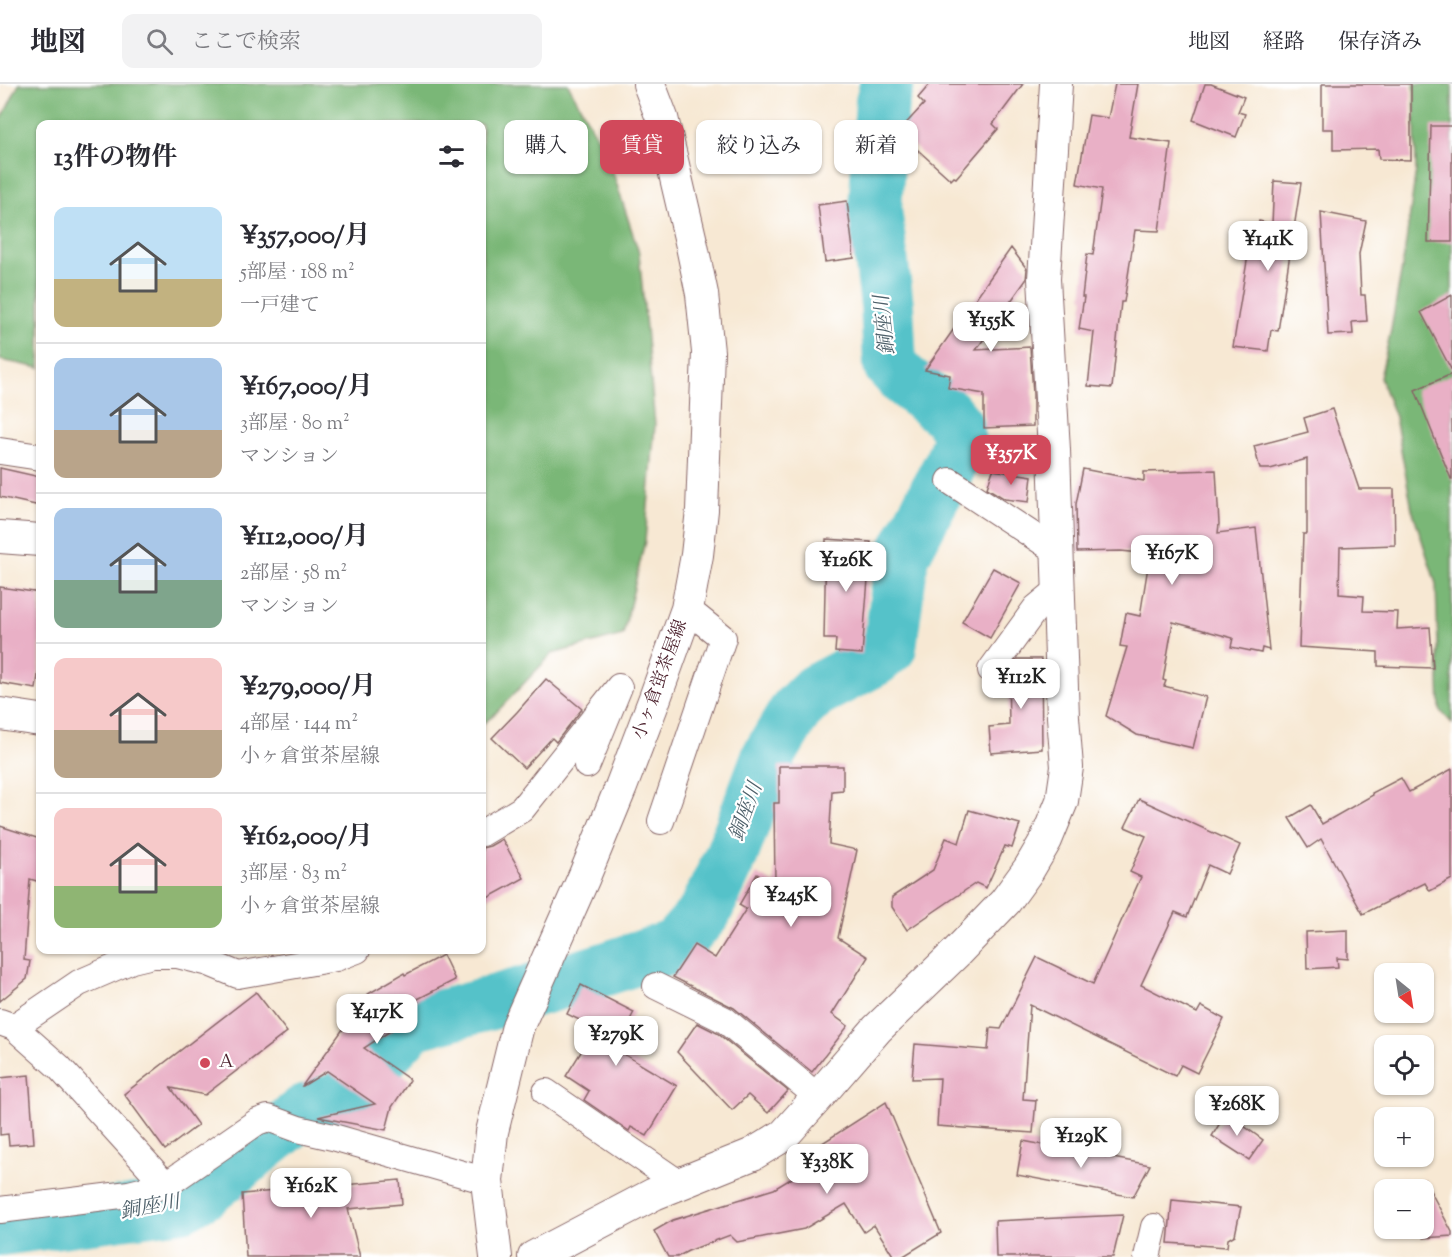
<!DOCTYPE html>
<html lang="ja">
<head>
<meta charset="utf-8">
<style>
	body { margin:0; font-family:"Sorts Mill Goudy","Noto Serif JP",serif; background:#f2f2f3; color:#2b2b33; height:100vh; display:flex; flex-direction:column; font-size:22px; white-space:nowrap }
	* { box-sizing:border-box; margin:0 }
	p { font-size:20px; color:#7c7c81 }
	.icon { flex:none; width:33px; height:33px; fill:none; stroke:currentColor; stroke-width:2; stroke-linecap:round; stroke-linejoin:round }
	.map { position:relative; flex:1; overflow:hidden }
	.sheet { position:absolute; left:36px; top:36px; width:450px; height:834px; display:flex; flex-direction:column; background:#fff; border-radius:12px; box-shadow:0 2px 4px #0004 }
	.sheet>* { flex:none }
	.top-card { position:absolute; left:504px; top:36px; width:570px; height:54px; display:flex; gap:12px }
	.needle { width:39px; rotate:150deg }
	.buttons { position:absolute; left:1374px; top:879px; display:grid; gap:12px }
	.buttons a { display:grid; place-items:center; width:60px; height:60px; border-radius:12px; background:#fff; box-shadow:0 2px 4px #0004; font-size:30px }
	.price { position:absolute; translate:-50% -51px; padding:0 14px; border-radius:12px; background:#fff; color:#222; font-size:20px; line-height:39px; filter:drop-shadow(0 2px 3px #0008) }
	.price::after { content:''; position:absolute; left:50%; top:36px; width:18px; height:14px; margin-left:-9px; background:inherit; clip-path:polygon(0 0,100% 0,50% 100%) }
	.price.current { background:#d1495b; color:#fff }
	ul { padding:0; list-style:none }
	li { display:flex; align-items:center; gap:18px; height:150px; padding:0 18px }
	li+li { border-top:2px solid #e1e1e2 }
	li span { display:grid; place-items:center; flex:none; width:168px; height:120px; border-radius:12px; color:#555 }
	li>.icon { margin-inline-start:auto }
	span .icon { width:72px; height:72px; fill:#fffc; stroke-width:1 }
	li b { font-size:26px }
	h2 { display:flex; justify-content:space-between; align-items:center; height:72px; padding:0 18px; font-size:26px }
	.pill { padding:0 21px; border-radius:12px; background:#fff; box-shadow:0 2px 4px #0004; font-size:21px; line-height:54px }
	.pill.current { background:#d1495b; color:#fff }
	header { display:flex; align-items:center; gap:36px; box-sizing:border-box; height:84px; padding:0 30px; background:#fff; border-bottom:2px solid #e1e1e2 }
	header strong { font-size:28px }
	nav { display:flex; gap:33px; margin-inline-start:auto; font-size:21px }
	.search { width:420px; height:54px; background:#f2f2f3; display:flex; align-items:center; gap:15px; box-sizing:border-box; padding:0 21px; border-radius:12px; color:#7c7c81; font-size:22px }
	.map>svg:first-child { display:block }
	.forest { fill:#7ab777; stroke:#626b51; stroke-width:1.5 }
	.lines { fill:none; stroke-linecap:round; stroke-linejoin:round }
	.river { stroke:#54c2c9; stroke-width:54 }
	.building { fill:#e9b0c6 }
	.minor-casing { stroke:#876566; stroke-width:28 }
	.tertiary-casing { stroke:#876566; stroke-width:34 }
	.minor { stroke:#fff; stroke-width:26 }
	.tertiary { stroke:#fff; stroke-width:32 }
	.poi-dot { fill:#d1495b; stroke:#fff; stroke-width:2 }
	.labels { text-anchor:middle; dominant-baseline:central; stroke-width:4.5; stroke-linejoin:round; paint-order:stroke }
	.street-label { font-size:18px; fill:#4a1f2b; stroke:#fff }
	.poi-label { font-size:18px; fill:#4a1f2b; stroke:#fff; text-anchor:start }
	.water-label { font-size:20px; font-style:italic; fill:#4e606a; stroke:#fff }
</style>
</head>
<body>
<header>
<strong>地図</strong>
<div class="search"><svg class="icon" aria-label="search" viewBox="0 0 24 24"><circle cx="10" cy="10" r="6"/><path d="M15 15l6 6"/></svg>ここで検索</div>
<nav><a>地図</a><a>経路</a><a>保存済み</a></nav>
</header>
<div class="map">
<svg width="1452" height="1173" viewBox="0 0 1452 1173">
	<rect width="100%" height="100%" fill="#fff"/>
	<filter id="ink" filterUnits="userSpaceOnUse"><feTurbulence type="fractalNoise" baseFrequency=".0167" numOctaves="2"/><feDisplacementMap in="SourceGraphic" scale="12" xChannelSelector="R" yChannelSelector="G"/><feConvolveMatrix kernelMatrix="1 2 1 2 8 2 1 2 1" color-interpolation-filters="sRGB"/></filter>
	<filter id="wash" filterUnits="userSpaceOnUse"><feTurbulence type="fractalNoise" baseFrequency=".008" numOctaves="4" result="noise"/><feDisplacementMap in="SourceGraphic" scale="24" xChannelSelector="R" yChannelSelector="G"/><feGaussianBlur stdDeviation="1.35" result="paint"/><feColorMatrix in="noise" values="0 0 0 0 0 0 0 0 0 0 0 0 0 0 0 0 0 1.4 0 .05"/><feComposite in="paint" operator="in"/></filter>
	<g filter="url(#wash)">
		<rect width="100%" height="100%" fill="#f7e8d3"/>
		<!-- forest -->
		<g class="forest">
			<polygon points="19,0 568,0 608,73 639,169 655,341 645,457 623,551 552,570 492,633 482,640 482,40 40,40 40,284 0,276 0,38"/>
			<polygon points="1414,0 1452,0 1452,639 1440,626 1436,500 1412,425 1395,333 1380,294 1391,246 1404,172 1416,86"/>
		</g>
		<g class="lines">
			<!-- river -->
			<polyline class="river" points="0,1145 182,1121 206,1107 305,1027 344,1013 412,940 484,921 602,886 675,862 705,828 731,772 768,673 796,626 815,607 876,575 890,563 902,473 950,381 959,357 956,341 946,329 903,295 890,281 887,221 875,125 882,17 887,0"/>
		</g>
		<g id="blocks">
			<!-- building -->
			<g class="building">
				<polygon points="930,0 1023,0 993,40 998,45 956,94 954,93 951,96 898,48 924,20 918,14"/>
				<polygon points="1115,0 1138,0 1129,53 1171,59 1159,147 1135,146 1124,218 1121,218 1112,304 1088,302 1094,248 1079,245 1084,213 1082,213 1087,170 1093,171 1102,105 1077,100 1089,31 1108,34"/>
				<polygon points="1205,0 1211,0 1244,13 1238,28 1245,30 1236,53 1193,36"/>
				<polygon points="1322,0 1411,0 1411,76 1379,75 1378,65 1333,66 1333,45 1322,45"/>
				<polygon points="1431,42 1452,42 1452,158 1428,158"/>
				<polygon points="1274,97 1301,99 1278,247 1271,246 1268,267 1233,263 1249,165 1253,166 1259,137 1272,140"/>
				<polygon points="847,117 854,174 825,178 818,121"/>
				<polygon points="1321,128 1366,137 1359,170 1361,211 1365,211 1367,237 1352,238 1353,250 1328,251"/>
				<polygon points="1011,164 1027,185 1026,196 976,266 1030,263 1033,310 1033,342 984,344 984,310 948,304 950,291 925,286"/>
				<polygon points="1452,211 1452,287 1421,228"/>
				<polygon points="1452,290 1452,395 1451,395 1415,306"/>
				<polygon points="1332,325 1359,405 1394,405 1395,461 1340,463 1339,510 1364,512 1363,527 1398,528 1397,545 1430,543 1433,584 1378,582 1378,568 1299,563 1303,450 1307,450 1307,375 1270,385 1260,385 1254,362 1308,348 1304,334"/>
				<polygon points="0,384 40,393 40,422 0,413"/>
				<polygon points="1083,385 1144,397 1144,388 1216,386 1219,440 1218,449 1256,444 1269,566 1262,564 1261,569 1231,563 1233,554 1173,538 1163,596 1166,597 1164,602 1206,613 1193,664 1137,651 1106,632 1127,563 1120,562 1126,529 1140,532 1150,470 1121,467 1077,468 1076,420"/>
				<polygon points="993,386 1032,392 1029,418 1005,415 987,404"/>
				<polygon points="826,455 871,458 862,570 835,568 836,555 824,555"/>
				<polygon points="993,484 1021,499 990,554 962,538"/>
				<polygon points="0,503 40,509 40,578 36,605 0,599"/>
				<polygon points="1017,575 1041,575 1042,665 991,669 989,643 1009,641 1008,588"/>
				<polygon points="546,595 582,625 556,658 552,654 524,684 492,654 517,628"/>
				<polygon points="779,682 843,682 843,706 832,707 829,760 857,766 838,854 868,873 832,930 848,942 812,988 734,924 673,893 694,861 715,874 746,825 739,821 757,790 775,800 774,719 779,719"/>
				<polygon points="1452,685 1452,795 1430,807 1425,799 1363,830 1321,755 1308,764 1289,734 1311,721 1322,740 1373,711 1372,709 1401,694 1409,708"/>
				<polygon points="1139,715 1240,761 1227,790 1208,781 1187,833 1175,828 1141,901 1197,929 1201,922 1224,935 1197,989 1181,981 1175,992 1030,921 1023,1015 1036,1016 1033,1049 937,1042 940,994 912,995 915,960 988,966 990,944 1001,945 1037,873 1093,900 1141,793 1130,788 1146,752 1125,743"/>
				<polygon points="969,726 1020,740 1012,764 1005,762 986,804 976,799 907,846 892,823 892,813 933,786 946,754 959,759"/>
				<polygon points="0,742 40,755 40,798 30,795 24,876 30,877 27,895 0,917"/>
				<polygon points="502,755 524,794 482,817 482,764 490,762"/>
				<polygon points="1348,846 1348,875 1337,874 1338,883 1307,885 1306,848"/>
				<polygon points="443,871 455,896 406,921 386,933 392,946 364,964 410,996 392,1023 386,1046 318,1033 375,1020 327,987 303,1002 302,1002 346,941 346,938 362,928 359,923 368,910 404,889 405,891"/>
				<polygon points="581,901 634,928 615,965 677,1002 647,1052 631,1043 629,1047 584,1016 589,1007 566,992 596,944 567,930"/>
				<polygon points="256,908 287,948 205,1011 171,1004 198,1041 165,1066 124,1010"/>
				<polygon points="697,939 717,949 788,1007 768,1029 748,1011 732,1026 677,968"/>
				<polygon points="29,991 34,1059 9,1061 8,1050 0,1051 0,994"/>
				<polygon points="886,1018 941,1149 902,1173 894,1173 874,1141 864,1148 846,1120 804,1145 737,1158 730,1151 688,1167 677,1173 668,1173 654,1147 673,1136 774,1105 799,1090 813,1065"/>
				<polygon points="1226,1029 1263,1056 1249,1076 1212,1052"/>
				<polygon points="1023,1057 1150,1081 1133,1113 1017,1091"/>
				<polygon points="1424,1095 1452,1148 1452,1152 1424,1154"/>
				<polygon points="400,1096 402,1120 348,1125 360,1173 246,1173 242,1110"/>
				<polygon points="1172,1116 1241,1123 1235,1151 1228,1155 1227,1163 1168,1159"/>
				<polygon points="1123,1131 1113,1173 996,1173 995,1137"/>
			</g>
		</g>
	</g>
	<g filter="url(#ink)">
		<use href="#blocks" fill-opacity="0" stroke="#876566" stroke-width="1.5"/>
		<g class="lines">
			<defs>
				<g id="minor">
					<polyline points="0,367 40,373"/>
					<polyline points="950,397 1058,468"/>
					<polyline points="991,586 1036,524 1059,505"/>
					<polyline points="661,737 723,554 687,525"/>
					<polyline points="482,749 522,725 619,603 587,681"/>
					<polyline points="656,902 725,936 818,1013"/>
					<polyline points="0,938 14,943 59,983 166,1101 257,1038 268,1034 298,1045 333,1053 487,1097"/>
					<polyline points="14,943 79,899 132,876 153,871 177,871 209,879 238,891 336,874 357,866"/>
					<polyline points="546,1008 680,1100"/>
					<polyline points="0,1126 129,1110 166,1101"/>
					<polyline points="1147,1173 1154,1143"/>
				</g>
				<g id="tertiary">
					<polyline points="0,453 40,456"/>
					<polyline points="0,630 40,636"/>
					<polyline points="496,1173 487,1097 492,1048 518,942 584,793 621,703 655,614 687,525 697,471 702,426 708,268 702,210 692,162 662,34 649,0"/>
					<polyline points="534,1173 654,1110 753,1070 784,1051 818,1013 877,945 956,869 1005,818 1029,785 1046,756 1062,717 1067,683 1063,633 1054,366 1044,195 1056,0"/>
				</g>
			</defs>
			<!-- minor casing -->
			<use href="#minor" class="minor-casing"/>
			<!-- tertiary casing -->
			<use href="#tertiary" class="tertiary-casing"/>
			<!-- minor -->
			<use href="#minor" class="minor"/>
			<!-- tertiary -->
			<use href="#tertiary" class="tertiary"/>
		</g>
	</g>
	<!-- markers -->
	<circle class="poi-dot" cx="205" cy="979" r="6"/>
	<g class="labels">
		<!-- street labels -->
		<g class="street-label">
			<text transform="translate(661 596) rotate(-70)">小ヶ倉蛍茶屋線</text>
		</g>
		<!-- poi labels -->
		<g class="poi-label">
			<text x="217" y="979">Ａ</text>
		</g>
		<!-- water labels -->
		<g class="water-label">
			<text transform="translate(886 241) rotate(-96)">銅座川</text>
			<text transform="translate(747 728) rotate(-70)">銅座川</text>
			<text transform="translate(150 1124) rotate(-10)">銅座川</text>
		</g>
	</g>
</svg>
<div class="buttons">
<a><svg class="needle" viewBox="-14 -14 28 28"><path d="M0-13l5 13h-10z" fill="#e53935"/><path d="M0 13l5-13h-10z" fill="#7c7c81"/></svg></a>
<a><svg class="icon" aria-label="locate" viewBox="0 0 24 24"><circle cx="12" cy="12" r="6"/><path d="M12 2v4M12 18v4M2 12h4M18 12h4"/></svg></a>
<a>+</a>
<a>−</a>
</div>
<b class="price" style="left:1268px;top:188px">¥141K</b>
<b class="price" style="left:991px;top:269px">¥155K</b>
<b class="price current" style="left:1011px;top:402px">¥357K</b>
<b class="price" style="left:1172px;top:502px">¥167K</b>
<b class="price" style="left:846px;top:509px">¥126K</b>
<b class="price" style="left:1021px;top:626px">¥112K</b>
<b class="price" style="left:791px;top:844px">¥245K</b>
<b class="price" style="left:377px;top:961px">¥417K</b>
<b class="price" style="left:616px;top:983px">¥279K</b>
<b class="price" style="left:1237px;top:1053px">¥268K</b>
<b class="price" style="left:1081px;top:1085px">¥129K</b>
<b class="price" style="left:827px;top:1111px">¥338K</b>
<b class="price" style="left:311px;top:1135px">¥162K</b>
<div class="top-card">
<a class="pill">購入</a>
<a class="pill current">賃貸</a>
<a class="pill">絞り込み</a>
<a class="pill">新着</a>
</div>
<section class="sheet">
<h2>13件の物件<svg class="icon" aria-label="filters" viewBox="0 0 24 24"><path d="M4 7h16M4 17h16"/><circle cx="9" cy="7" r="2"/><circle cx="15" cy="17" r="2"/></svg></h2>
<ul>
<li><span style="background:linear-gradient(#bfe0f5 60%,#c2b280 0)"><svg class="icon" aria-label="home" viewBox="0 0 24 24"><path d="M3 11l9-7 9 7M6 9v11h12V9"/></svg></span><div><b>¥357,000/月</b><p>5部屋 · 188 m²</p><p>一戸建て</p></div></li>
<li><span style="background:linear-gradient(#a9c7e8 60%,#b9a48a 0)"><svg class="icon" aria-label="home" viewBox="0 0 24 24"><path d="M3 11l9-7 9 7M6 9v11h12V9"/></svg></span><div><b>¥167,000/月</b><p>3部屋 · 80 m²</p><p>マンション</p></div></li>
<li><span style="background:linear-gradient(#a9c7e8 60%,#7fa58c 0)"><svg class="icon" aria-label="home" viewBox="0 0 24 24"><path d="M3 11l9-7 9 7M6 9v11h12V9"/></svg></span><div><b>¥112,000/月</b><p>2部屋 · 58 m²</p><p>マンション</p></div></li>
<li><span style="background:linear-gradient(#f6c9c9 60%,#b9a48a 0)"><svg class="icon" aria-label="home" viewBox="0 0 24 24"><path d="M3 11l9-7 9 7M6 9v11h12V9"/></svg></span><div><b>¥279,000/月</b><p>4部屋 · 144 m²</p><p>小ヶ倉蛍茶屋線</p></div></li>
<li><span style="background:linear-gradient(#f6c9c9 65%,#8fb573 0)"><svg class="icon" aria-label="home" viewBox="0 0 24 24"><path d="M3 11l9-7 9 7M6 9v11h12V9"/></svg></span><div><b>¥162,000/月</b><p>3部屋 · 83 m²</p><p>小ヶ倉蛍茶屋線</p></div></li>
</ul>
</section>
</div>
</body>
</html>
